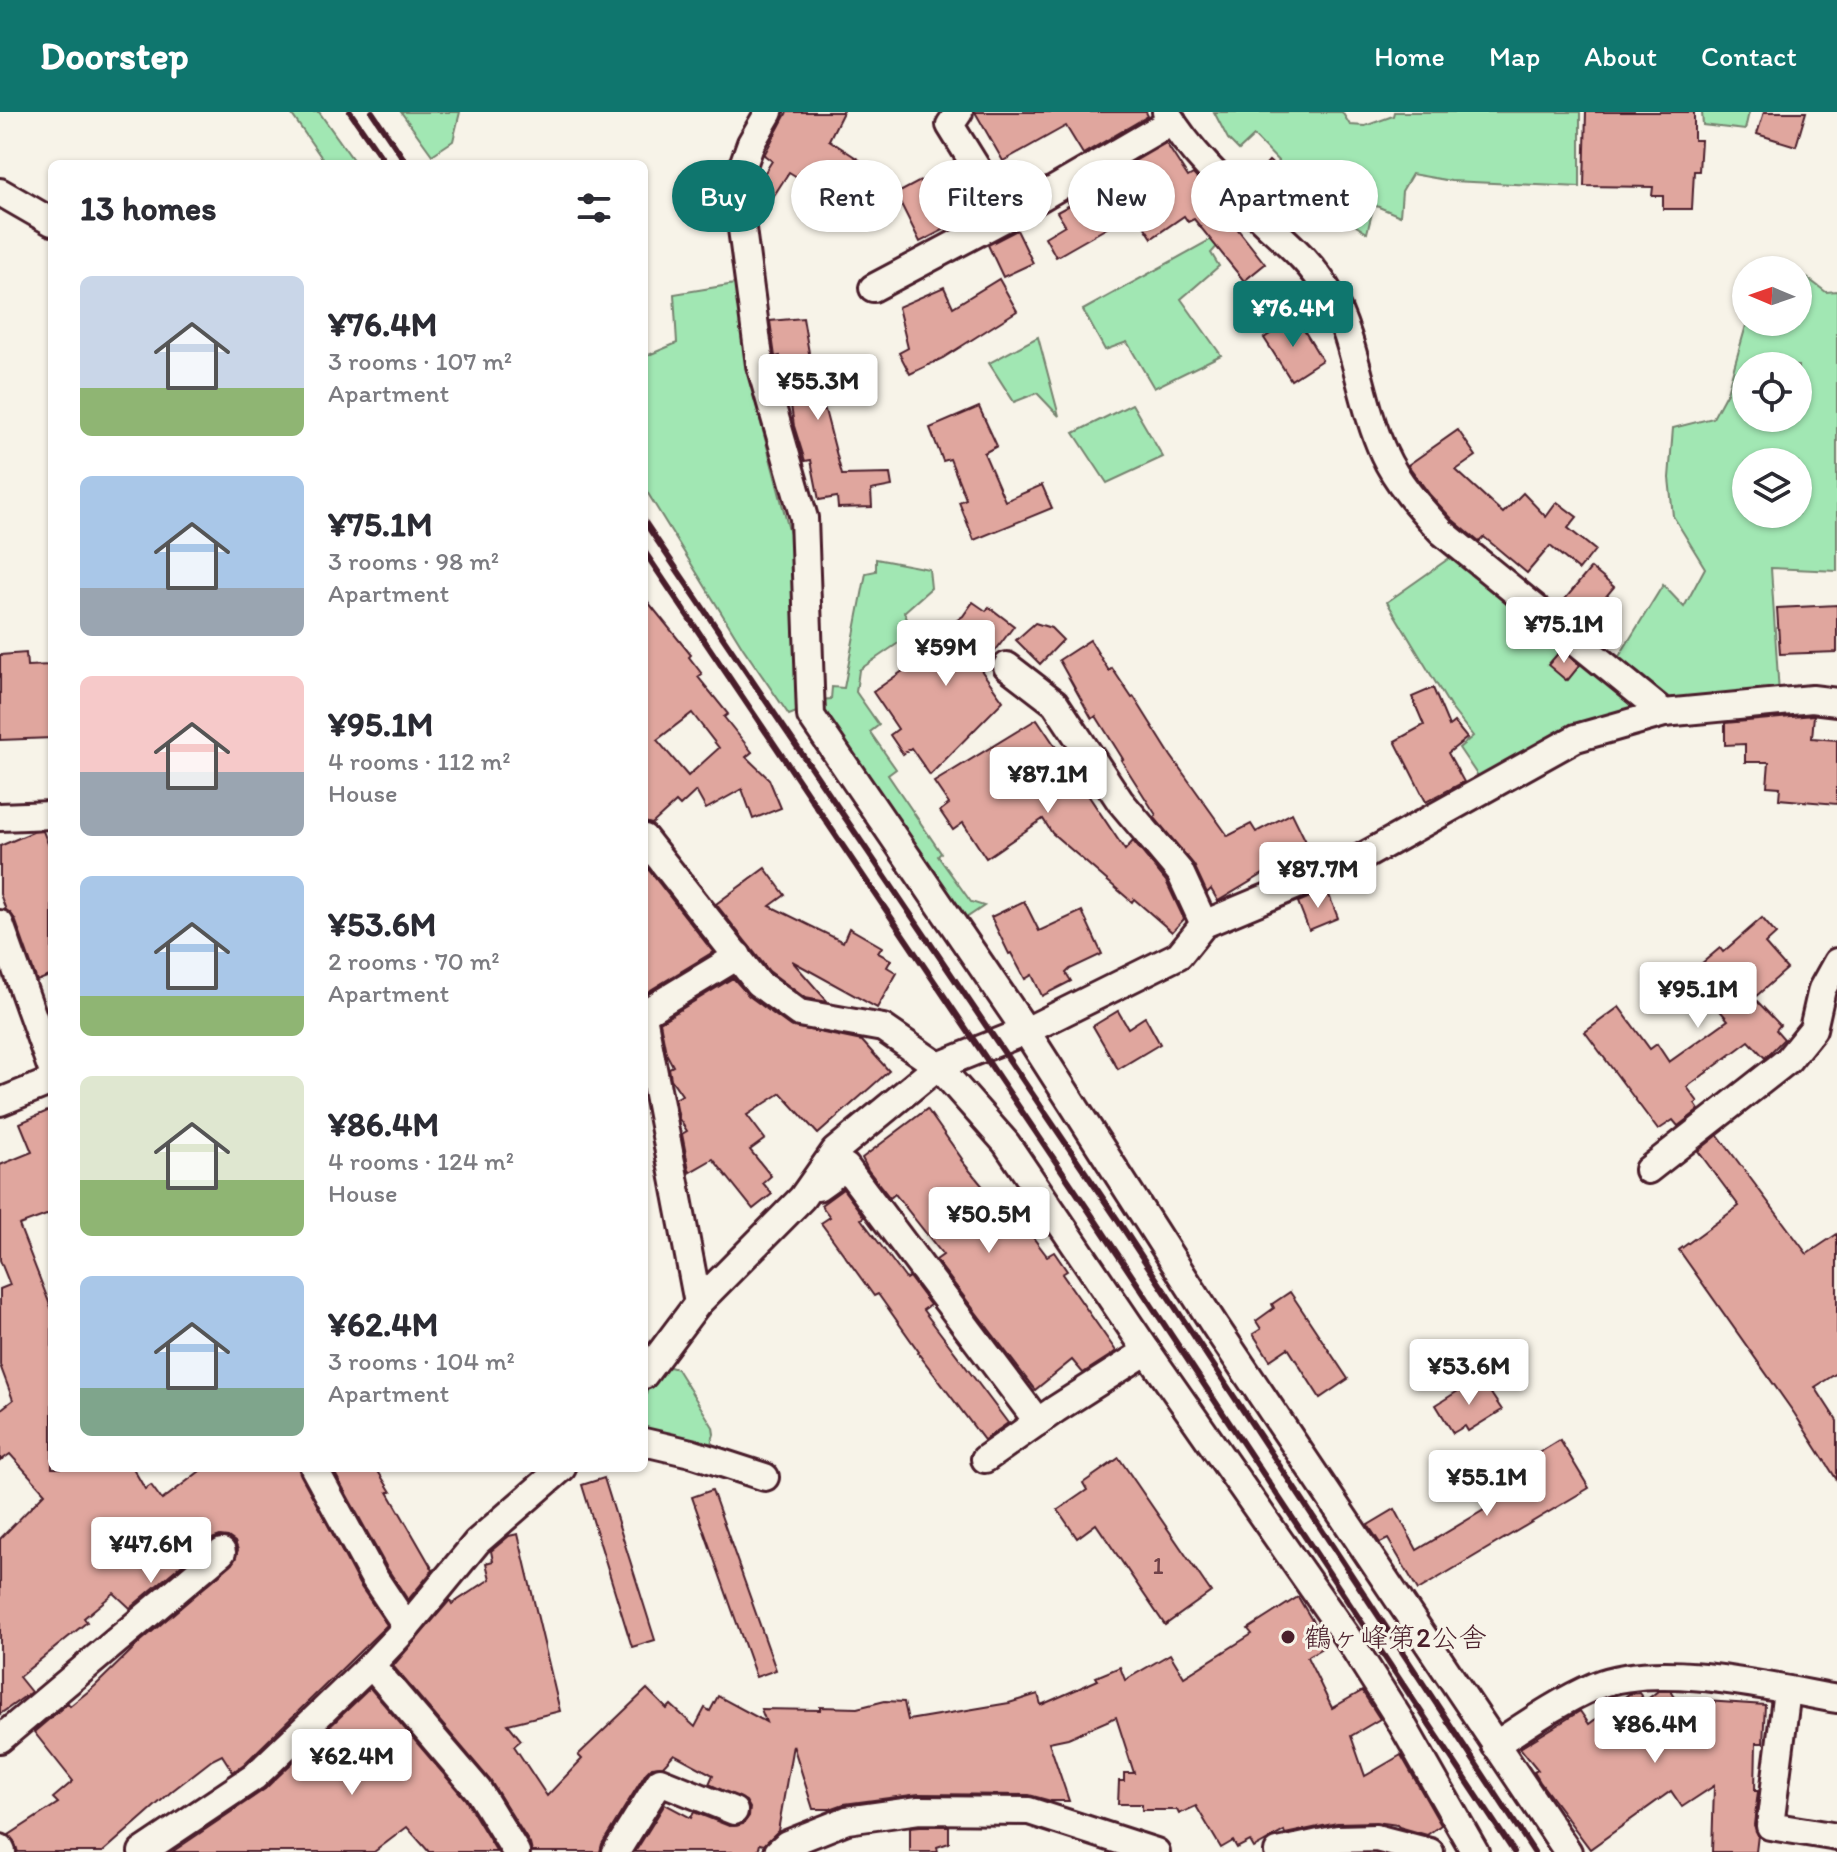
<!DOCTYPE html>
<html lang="en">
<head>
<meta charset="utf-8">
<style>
	body { margin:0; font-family:Itim,"Klee One",sans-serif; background:#f7f7f7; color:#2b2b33; height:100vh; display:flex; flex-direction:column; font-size:30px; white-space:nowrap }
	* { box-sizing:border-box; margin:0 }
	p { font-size:26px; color:#7c7c81 }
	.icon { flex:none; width:44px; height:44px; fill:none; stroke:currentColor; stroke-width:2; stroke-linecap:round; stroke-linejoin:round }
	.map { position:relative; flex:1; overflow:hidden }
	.side { position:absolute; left:48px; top:48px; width:600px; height:1312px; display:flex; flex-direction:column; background:#fff; border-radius:12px; box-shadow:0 2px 6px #0004 }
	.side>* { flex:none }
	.guide { position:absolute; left:672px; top:48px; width:760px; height:72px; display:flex; gap:16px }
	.needle { width:52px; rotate:272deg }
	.fabs { position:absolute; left:1732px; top:144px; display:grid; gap:16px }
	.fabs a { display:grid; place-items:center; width:80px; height:80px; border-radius:50%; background:#fff; box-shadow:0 2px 6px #0004; font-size:40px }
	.price { position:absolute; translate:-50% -68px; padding:0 18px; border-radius:8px; background:#fff; color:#222; font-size:26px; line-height:52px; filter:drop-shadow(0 2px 4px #0008) }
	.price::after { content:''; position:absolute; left:50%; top:48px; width:24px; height:18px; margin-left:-12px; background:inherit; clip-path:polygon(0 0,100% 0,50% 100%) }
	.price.selected { background:#0f766e; color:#fff }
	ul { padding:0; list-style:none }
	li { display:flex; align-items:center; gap:24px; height:200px; padding:0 32px }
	li span { display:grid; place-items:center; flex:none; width:224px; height:160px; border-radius:12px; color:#555 }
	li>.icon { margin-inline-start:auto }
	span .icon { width:96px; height:96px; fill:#fffc; stroke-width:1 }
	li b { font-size:34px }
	h2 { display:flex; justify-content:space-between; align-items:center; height:96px; padding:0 32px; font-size:34px }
	.pill { padding:0 28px; border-radius:36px; background:#fff; box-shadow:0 2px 6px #0004; font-size:28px; line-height:72px }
	.pill.selected { background:#0f766e; color:#fff }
	header { display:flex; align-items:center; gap:48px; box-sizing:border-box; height:112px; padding:0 40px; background:#0f766e; color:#fff }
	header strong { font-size:38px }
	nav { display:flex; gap:44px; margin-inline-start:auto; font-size:28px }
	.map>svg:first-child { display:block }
	.green { fill:#a1e7b3; stroke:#76836f; stroke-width:2; fill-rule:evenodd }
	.building { fill:#e0a69e; stroke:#4a1f2b; stroke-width:2; fill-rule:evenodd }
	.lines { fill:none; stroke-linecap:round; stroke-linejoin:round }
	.minor-casing { stroke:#4a1f2b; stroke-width:32 }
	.minor { stroke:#f7f3e8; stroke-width:26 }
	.rail { stroke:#4a1f2b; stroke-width:6 }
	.poi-dot { fill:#4a1f2b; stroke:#f7f3e8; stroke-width:3 }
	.labels { text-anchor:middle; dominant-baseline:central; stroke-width:6; stroke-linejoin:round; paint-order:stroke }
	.number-label { font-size:24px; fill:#704148 }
	.poi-label { font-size:28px; fill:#4a1f2b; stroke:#f7f3e8; text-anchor:start }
</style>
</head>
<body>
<header>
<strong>Doorstep</strong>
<nav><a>Home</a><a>Map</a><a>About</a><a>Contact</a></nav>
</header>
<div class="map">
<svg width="1837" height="1740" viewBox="0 0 1837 1740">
	<rect width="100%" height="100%" fill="#f7f3e8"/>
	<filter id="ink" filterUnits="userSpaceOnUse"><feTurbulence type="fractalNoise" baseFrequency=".0125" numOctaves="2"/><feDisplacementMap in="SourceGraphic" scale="16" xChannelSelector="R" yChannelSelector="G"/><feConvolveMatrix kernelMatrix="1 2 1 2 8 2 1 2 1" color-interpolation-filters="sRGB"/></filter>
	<g filter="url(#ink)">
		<!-- green -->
		<g class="green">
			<polygon points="290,0 319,0 356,52 326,52"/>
			<polygon points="401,0 460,0 453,29 432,43"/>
			<polygon points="1214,0 1342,0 1350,13 1365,14 1393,4 1394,0 1580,0 1580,75 1451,69 1412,62 1402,79 1400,104 1374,93 1367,121 1317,89 1254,24 1239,38 1228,27"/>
			<polygon points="1702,0 1749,0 1745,18 1703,13"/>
			<polygon points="1234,102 1240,109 1211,141 1219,154 1181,187 1221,243 1154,276 1127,230 1105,238 1083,198 1210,128"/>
			<path d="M1798 159 1826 180 1837 179V459L1771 456 1779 582 1667 594 1615 551 1663 473 1684 495 1705 456 1673 404 1669 366 1673 316 1713 306 1727 280 1747 210H1798ZM1746 254H1798V306H1746ZM1746 350H1798V402H1746Z"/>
			<polygon points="735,172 751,273 791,426 798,531 799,599 789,603 743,536 644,375 644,245 677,231 674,182"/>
			<polygon points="1038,225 1059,304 1037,281 1014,290 989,251"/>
			<polygon points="1132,292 1163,345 1107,371 1074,321"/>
			<polygon points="1451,445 1649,600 1482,670 1459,636 1473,624 1451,596 1387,490"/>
			<polygon points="876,447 929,457 931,476 904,500 913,521 859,558 856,580 879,613 870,620 896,657 888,663 941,741 938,744 971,790 984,794 966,806 821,597 821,588 831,587 832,575 844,576 866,461 876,459"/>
			<path d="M670 1255 677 1257 713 1315 714 1322 711 1332 701 1334 644 1325C644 1300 640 1264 670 1255Z"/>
		</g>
		<!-- building -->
		<g class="building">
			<polygon points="787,0 843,0 829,28 861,49 861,58 839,89 804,65 802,68 789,60 764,99 755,93 757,73 772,49 764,43"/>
			<polygon points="975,0 1146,0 1148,4 1083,42 1066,14 1003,49"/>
			<polygon points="1586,0 1694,0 1694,28 1701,28 1699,59 1694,59 1692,97 1663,97 1663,84 1652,84 1653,75 1584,74"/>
			<polygon points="1764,0 1806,0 1796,34 1757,22"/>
			<polygon points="1166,31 1188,65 1193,62 1203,73 1265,152 1244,169 1194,107 1188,110 1184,104 1152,126 1135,100 1056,145 1045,125 1065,113 1057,100 1070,93 1067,88"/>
			<polygon points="1269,49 1305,80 1283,105 1248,72"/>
			<polygon points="924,67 936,91 941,88 953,113 920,130 896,82"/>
			<polygon points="1017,118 1033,151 1003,165 988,133"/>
			<polygon points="999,167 1017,199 943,246 910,262 899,241 908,236 898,195 944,175 953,195"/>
			<polygon points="1296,205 1322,248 1291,268 1264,226"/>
			<polygon points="803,206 814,270 817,270 821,299 825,298 842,363 890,362 892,374 871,378 872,395 838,396 837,385 819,388 811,348 805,349 794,314 787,265 783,265 780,244 775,245 770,209"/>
			<polygon points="979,295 997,334 984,341 1005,389 1042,373 1052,396 974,428 959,390 966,387 950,347 943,349 930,316"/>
			<polygon points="1458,318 1476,344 1456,358 1503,401 1523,381 1546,405 1557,390 1577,405 1568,416 1595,438 1579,458 1550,434 1527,461 1484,425 1479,430 1453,408 1430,383 1408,353"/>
			<polygon points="1591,456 1614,475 1588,506 1565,487"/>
			<path d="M644 485 691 543 689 545 702 562 698 565 728 602 724 605 752 640 746 645 769 667 781 696 753 707 742 677 706 697 696 679 680 694 676 690 652 712 644 710ZM692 601 719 636 688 664 657 628Z"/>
			<polygon points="973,490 986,499 989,495 1014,514 981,558 1003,589 930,663 911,636 903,642 890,623 898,617 873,580 931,539 925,530 963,504"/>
			<polygon points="1837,493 1837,540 1780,542 1777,496"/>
			<polygon points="1035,511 1051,516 1063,528 1040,552 1016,528"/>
			<polygon points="1090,528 1109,559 1112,556 1132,586 1134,585 1171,644 1228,724 1251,712 1256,720 1292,701 1315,748 1284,761 1280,752 1218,789 1211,777 1207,781 1194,753 1154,705 1156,703 1121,648 1123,647 1096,604 1092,607 1059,548"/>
			<polygon points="1561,538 1580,553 1567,569 1548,553"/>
			<polygon points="26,541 27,554 52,553 52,626 0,628 0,543"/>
			<polygon points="1433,576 1449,614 1454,610 1467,626 1448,641 1464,670 1426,690 1395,629 1424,613 1412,585"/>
			<polygon points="1814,603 1812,626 1837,628 1837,692 1779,687 1780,675 1767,674 1769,650 1745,650 1745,632 1725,633 1725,611"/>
			<polygon points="1037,607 1125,738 1133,729 1166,769 1184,807 1172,820 1134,787 1132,790 1052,721 1043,707 986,746 963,711 953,718 940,699 949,692 934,670"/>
			<polygon points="43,719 52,742 52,863 37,869 15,807 6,798 0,782 0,734 33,720"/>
			<polygon points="644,752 713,840 644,882"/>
			<polygon points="765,756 785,783 770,794 843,830 849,816 882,835 878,841 891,848 887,855 897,861 877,896 792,849 828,890 805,886 769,859 716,792"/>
			<polygon points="1327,778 1338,806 1309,818 1298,790"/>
			<polygon points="1024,789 1039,819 1082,799 1102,842 1070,857 1066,861 1071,869 1042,884 1032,863 1025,867 1011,841 1009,842 991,805"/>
			<polygon points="1762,806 1776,822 1765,832 1787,857 1754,886 1780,913 1776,918 1784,927 1765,946 1749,929 1687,975 1698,990 1695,992 1699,998 1678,1014 1673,1008 1658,1018 1585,920 1619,895 1650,937 1657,932 1669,950 1728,908 1689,862 1720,836 1723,840"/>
			<polygon points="733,866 749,884 790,914 862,929 889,959 818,1022 781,981 747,1003 765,1027 750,1038 771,1064 763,1071 772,1082 753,1097 713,1047 690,1060 689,1058 682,1022 687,1019 679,1007 675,987 682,983 671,967 669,956 673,954 666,941 660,910"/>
			<polygon points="1118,899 1128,916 1145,905 1160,932 1118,957 1093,914"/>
			<polygon points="52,997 52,1101 19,1113 52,1198 52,1356 133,1356 145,1377 151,1373 162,1388 204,1356 298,1356 359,1472 387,1513 244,1652 233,1660 222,1643 212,1648 172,1679 103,1740 18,1740 14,1729 9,1723 58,1691 53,1686 73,1669 34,1620 68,1591 70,1594 95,1574 140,1530 232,1452 238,1438 235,1430 228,1425 220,1424 212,1427 130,1496 114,1481 84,1506 87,1510 19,1565 31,1580 0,1602 0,1427 45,1381 10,1342 0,1349 0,1298 13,1288 0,1253 0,1177 10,1173 0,1148 0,1053 32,1040 20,1011"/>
			<polygon points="927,997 962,1047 961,1048 1003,1099 1006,1097 1021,1118 1025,1115 1047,1144 1054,1140 1067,1159 1062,1162 1116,1239 1111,1243 1083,1261 1072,1248 1035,1278 936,1148 943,1143 895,1082 890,1086 868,1058 862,1046"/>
			<polygon points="1718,1023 1807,1142 1837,1122 1837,1261 1815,1275 1837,1309 1837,1368 1794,1301 1679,1138 1739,1094 1698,1039"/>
			<polygon points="843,1077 864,1105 861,1107 906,1167 909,1165 930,1193 923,1198 1008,1311 984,1328 918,1241 919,1240 878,1182 874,1184 821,1111 830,1105 821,1093"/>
			<polygon points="1290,1180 1348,1267 1320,1286 1288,1236 1270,1248 1253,1222 1261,1217 1256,1209 1274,1196 1272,1192"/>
			<polygon points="1480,1265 1502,1298 1468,1319 1465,1314 1453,1321 1436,1293"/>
			<polygon points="1560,1328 1589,1376 1418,1478 1388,1427 1380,1431 1368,1413 1395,1397 1417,1438 1529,1371 1519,1353"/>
			<polygon points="1119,1346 1211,1480 1165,1513 1096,1412 1077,1426 1058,1398 1087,1378 1083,1371"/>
			<polygon points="332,1356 376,1356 391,1380 388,1380 433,1458 408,1488 387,1456"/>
			<polygon points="604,1366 655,1528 632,1535 582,1373"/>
			<polygon points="712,1378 776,1558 756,1565 692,1385"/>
			<polygon points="518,1422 560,1599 508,1612 521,1628 514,1634 547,1684 582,1647 578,1643 647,1577 667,1597 671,1593 695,1615 705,1596 710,1599 718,1584 766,1610 761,1597 820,1598 820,1595 857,1596 885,1589 904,1590 908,1608 1009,1591 1038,1582 1041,1593 1098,1568 1096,1565 1120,1555 1125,1568 1170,1542 1184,1565 1252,1522 1248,1517 1298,1485 1327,1533 1307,1545 1332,1596 1362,1579 1380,1607 1351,1624 1365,1664 1401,1643 1441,1713 1427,1723 1399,1715 1397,1713 1376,1710 1337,1711 1285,1722 1284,1719 1254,1736 1250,1729 1237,1736 1233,1729 1221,1736 1196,1694 1179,1702 1177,1698 1142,1698 1142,1692 1118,1692 1119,1669 1124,1669 1124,1661 1134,1661 1116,1605 1068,1626 1049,1630 1069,1689 1051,1689 1029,1683 919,1682 844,1692 830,1697 813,1697 793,1633 778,1719 764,1733 760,1732 758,1740 635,1740 665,1692 691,1706 694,1700 729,1714 743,1712 749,1704 750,1696 746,1689 709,1672 713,1663 674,1642 663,1654 652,1655 646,1661 602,1732 600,1740 532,1740 530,1732 490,1668 393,1554 450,1488 452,1492 490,1467 486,1451 493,1449 491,1439 509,1424"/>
			<polygon points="370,1576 465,1687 497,1740 429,1740 407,1715 374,1740 172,1740 265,1677"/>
			<polygon points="1658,1579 1671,1579 1676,1587 1765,1593 1763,1631 1756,1631 1755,1679 1758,1679 1754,1713 1758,1723 1756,1740 1712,1740 1714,1674 1682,1695 1671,1679 1590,1737 1540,1670 1534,1660 1538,1658 1520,1636 1580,1599 1589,1612 1629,1582 1639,1581 1645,1589"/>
			<polygon points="920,1714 949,1714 949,1731 937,1735 938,1740 910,1740 910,1715"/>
		</g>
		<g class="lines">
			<defs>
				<g id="minor">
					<polyline points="769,0 751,31 742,56 739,94 760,253 804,406 811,604 1026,919 1215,1214 1568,1740"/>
					<polyline points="959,0 950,13 1007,105 1172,9"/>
					<path d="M1166 0C1191 43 1232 79 1268 113 1290 133 1314 154 1329 181 1357 230 1360 290 1384 342 1397 371 1421 397 1442 420L1664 601"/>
					<polyline points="0,80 52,110"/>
					<polyline points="873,176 1007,105"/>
					<polyline points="1007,554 1055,591 1120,689 1180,760 1204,812"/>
					<polyline points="0,705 52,703"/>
					<polyline points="644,726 758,871 799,901 883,916 938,954 1006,1031 1147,1239 1351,1531 1398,1605 1475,1740"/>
					<polyline points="0,812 52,958"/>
					<polyline points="644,901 738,844"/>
					<polyline points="644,909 698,1191"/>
					<polyline points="0,990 52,969"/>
					<polyline points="1648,1058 1788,948 1813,917 1822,877 1837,850"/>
					<polyline points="818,1075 846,1055 1038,1310"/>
					<polyline points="644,1263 698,1191 802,1086 835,1039 938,954 1026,919 1179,843 1204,812 1357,748 1576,626 1664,601 1812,587 1837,590"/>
					<polyline points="644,1330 691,1341 765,1365"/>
					<polyline points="985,1347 1056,1297 1147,1239"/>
					<polyline points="314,1356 373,1464 407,1515"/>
					<polyline points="371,1553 478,1678 516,1740"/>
					<polyline points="1787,1578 1770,1714 1837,1725"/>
					<polyline points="0,1627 222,1440"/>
					<path d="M1495 1633C1527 1612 1560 1589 1595 1574 1659 1548 1770 1575 1837 1587"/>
					<polyline points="0,1736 2,1740"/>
					<polyline points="142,1740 254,1665 371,1553 407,1515 477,1430 562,1356"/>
					<polyline points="616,1740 660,1669 734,1699"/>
					<polyline points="778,1740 787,1732 847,1708 919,1698 1029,1699 1156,1740"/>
					<polyline points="1278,1740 1338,1727 1376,1726 1430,1740"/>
				</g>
			</defs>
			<!-- minor casing -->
			<use href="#minor" class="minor-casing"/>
			<!-- minor -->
			<use href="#minor" class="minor"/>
			<!-- rail -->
			<g class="rail">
				<polyline points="350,0 386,52"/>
				<polyline points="372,0 407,52"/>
				<polyline points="644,409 1117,1107 1534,1740"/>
				<polyline points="644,439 1089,1099 1514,1740"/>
			</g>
		</g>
	</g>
	<!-- markers -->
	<circle class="poi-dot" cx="1288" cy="1525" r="8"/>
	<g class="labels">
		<!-- number labels -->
		<g class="number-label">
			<text x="1158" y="1453">1</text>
		</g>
		<!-- poi labels -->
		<g class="poi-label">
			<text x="1304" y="1525">鶴ヶ峰第2公舎</text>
		</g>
	</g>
</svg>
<div class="fabs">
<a><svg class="needle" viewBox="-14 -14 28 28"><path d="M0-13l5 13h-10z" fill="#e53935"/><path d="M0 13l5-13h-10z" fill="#7c7c81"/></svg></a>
<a><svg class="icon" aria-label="locate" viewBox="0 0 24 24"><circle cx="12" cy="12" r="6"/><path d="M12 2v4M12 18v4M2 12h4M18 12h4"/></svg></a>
<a><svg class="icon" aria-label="layers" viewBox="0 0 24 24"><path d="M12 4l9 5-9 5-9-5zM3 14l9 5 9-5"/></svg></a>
</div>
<b class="price selected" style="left:1293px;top:237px">¥76.4M</b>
<b class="price" style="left:818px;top:310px">¥55.3M</b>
<b class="price" style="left:1564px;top:553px">¥75.1M</b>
<b class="price" style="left:946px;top:576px">¥59M</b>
<b class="price" style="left:1048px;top:703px">¥87.1M</b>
<b class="price" style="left:1318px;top:798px">¥87.7M</b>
<b class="price" style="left:1698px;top:918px">¥95.1M</b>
<b class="price" style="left:989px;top:1143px">¥50.5M</b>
<b class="price" style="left:1469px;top:1295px">¥53.6M</b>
<b class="price" style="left:1487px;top:1406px">¥55.1M</b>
<b class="price" style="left:151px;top:1473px">¥47.6M</b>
<b class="price" style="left:1655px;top:1653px">¥86.4M</b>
<b class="price" style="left:352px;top:1685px">¥62.4M</b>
<div class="guide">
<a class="pill selected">Buy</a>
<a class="pill">Rent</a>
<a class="pill">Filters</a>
<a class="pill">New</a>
<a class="pill">Apartment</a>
</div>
<section class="side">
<h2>13 homes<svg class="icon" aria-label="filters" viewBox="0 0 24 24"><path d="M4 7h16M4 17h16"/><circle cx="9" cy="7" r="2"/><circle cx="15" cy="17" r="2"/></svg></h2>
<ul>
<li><span style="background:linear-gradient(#c9d6e8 70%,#8fb573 0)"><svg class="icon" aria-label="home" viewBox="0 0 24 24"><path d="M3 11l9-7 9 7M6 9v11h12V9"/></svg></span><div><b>¥76.4M</b><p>3 rooms · 107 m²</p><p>Apartment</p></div></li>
<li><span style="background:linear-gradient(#a9c7e8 70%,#9aa5b1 0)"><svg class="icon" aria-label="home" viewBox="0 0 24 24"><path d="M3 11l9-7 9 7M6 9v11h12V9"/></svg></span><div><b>¥75.1M</b><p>3 rooms · 98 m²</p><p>Apartment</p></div></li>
<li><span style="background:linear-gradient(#f6c9c9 60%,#9aa5b1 0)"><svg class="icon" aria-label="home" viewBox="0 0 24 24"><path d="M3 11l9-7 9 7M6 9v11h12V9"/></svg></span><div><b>¥95.1M</b><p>4 rooms · 112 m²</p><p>House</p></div></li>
<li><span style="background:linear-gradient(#a9c7e8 75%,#8fb573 0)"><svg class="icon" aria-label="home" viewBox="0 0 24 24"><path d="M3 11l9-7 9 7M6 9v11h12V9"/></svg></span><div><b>¥53.6M</b><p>2 rooms · 70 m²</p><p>Apartment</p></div></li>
<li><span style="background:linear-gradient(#dfe7d0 65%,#8fb573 0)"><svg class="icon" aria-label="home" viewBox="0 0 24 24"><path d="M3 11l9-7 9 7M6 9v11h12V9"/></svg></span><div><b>¥86.4M</b><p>4 rooms · 124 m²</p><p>House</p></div></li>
<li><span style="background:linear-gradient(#a9c7e8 70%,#7fa58c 0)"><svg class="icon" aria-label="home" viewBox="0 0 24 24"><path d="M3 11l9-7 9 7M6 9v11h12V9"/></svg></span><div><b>¥62.4M</b><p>3 rooms · 104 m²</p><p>Apartment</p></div></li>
</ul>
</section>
</div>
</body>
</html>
